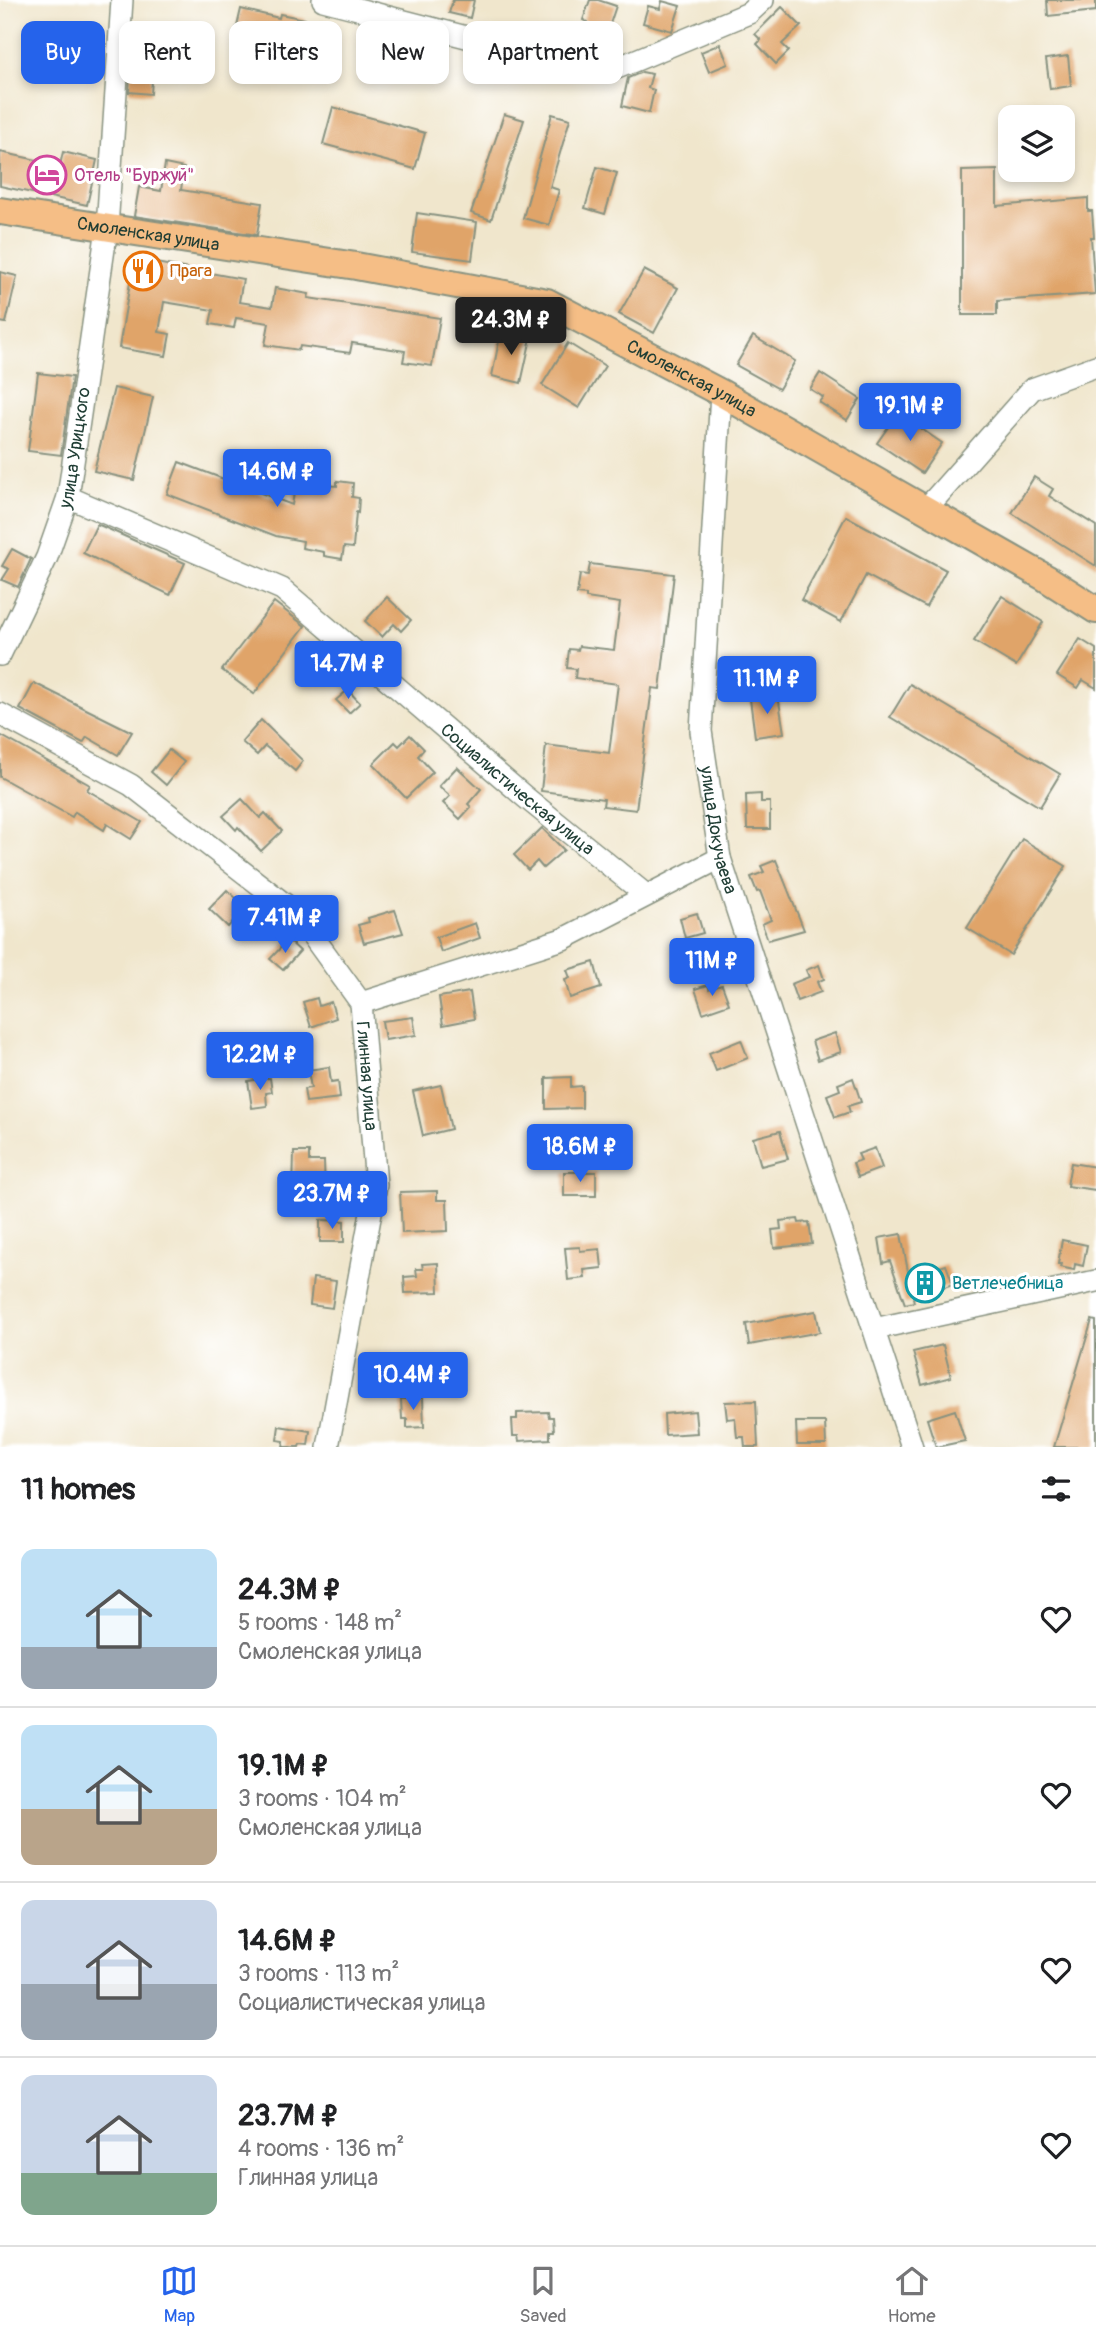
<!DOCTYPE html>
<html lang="en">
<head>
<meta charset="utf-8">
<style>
	body { margin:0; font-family:Pangolin,sans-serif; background:#f2f2f2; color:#202124; height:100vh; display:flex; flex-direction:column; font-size:26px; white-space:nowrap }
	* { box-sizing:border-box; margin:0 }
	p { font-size:23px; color:#757577 }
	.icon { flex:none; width:38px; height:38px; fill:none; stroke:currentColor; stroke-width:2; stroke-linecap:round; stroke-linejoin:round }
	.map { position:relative; height:1447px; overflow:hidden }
	.side { display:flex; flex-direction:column; background:#fff; flex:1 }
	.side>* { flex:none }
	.top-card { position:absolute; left:21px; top:21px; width:700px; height:63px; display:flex; gap:14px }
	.buttons { position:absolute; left:998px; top:105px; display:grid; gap:14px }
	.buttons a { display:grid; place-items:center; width:77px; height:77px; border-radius:14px; background:#fff; box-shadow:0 4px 10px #0003; font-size:35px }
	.price { position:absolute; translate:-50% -60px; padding:0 16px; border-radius:7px; background:#2563eb; color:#fff; font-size:23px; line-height:46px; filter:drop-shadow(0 2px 4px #0008) }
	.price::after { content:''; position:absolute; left:50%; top:42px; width:21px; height:16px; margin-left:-10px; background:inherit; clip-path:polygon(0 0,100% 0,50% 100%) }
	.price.on { background:#222; color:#fff }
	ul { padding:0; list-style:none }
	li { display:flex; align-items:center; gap:21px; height:175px; padding:0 21px }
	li+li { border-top:2px solid #e0e0e0 }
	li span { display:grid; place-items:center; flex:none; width:196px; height:140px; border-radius:14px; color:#555 }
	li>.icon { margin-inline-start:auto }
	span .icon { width:84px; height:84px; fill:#fffc; stroke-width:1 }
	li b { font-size:30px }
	h2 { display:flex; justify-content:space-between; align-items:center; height:84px; padding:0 21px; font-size:30px }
	.tag { padding:0 24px; border-radius:14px; background:#fff; box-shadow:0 4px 10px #0003; font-size:24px; line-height:63px }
	.tag.on { background:#2563eb; color:#fff }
	.tabs { display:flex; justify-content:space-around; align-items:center; height:98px; border-top:2px solid #e0e0e0; background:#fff; font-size:19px; color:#757577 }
	.tabs a { display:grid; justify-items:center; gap:4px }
	.tabs .on { color:#2563eb }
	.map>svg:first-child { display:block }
	.building { fill:#e0a469 }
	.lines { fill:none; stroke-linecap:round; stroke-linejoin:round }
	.minor-casing { stroke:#889280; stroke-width:24 }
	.major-casing { stroke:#889280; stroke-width:30 }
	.minor { stroke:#fff; stroke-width:21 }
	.major { stroke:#f5be86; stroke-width:26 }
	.labels { text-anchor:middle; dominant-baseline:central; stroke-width:6; stroke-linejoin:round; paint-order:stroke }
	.hotel-label { font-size:18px; fill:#b23c85; stroke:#fff; text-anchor:start }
	.street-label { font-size:18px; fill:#1f3d34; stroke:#fff }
	.food-label { font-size:18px; fill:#c56008; stroke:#fff; text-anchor:start }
	.culture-label { font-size:18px; fill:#0d838f; stroke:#fff; text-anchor:start }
</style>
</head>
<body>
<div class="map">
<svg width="1096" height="1447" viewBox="0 0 1096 1447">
	<rect width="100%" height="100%" fill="#fff"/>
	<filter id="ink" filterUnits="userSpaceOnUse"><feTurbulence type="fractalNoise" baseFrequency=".0143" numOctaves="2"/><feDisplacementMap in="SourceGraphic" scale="14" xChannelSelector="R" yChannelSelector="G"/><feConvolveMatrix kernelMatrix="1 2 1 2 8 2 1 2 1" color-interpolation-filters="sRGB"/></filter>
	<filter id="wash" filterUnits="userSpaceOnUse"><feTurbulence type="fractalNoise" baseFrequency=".00686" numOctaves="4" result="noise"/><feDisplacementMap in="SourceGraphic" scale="28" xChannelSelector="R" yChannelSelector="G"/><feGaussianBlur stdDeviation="1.57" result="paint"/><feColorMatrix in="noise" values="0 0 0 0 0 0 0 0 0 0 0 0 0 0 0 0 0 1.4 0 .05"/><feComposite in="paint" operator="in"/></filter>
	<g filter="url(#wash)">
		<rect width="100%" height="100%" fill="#f0e6cc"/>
		<g id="blocks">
			<!-- building -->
			<g class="building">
				<polygon points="453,0 474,0 470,18 449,13"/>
				<polygon points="590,0 598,0 616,6 603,45 582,37 587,22 583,20"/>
				<polygon points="1047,0 1096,0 1096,11 1048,16"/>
				<polygon points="662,1 680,6 672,31 643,23 648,6 660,9"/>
				<polygon points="782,7 801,26 782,44 789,51 776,64 757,44 761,40 755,34"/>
				<polygon points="241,9 279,18 280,14 305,19 294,71 269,65 274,44 235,35"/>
				<polygon points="133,31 155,33 151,94 129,92"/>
				<polygon points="720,44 728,64 709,72 701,52"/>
				<polygon points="1068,56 1071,86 1050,89 1046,59"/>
				<polygon points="642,72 652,74 648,88 654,90 649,113 622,106 628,78"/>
				<polygon points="333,107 425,133 415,169 323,144"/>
				<polygon points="504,114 524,120 491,220 471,213"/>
				<polygon points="552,114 570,119 550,187 559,190 549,225 523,218"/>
				<polygon points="0,152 60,165 63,152 97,160 87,205 0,186"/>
				<polygon points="165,164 184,168 181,190 262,203 257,235 134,216 139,187 161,191"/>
				<polygon points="597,167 617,173 605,214 585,208"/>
				<polygon points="997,170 997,206 1088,198 1088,211 1092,211 1094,237 1091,237 1095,294 997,301 997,315 962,315 962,171"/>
				<polygon points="417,213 477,222 472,260 412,252"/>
				<polygon points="134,259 243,279 239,302 272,307 275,288 309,294 308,298 440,318 432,366 403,362 405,351 352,343 350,353 300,346 299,350 265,345 269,323 236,318 234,328 210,324 213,310 164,302 159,332 170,334 166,356 119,348"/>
				<polygon points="644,270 678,288 654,333 619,314"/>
				<polygon points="0,272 17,276 6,323 0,322"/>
				<polygon points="501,331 531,338 521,383 492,376"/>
				<polygon points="753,336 795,361 779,389 736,365"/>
				<polygon points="568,343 605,366 579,408 542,385"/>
				<polygon points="38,373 72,377 61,455 28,451"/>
				<polygon points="820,373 860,399 847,420 819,402 823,397 810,389"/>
				<polygon points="114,388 153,397 134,480 94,471"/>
				<polygon points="898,413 942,443 922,473 877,443"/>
				<polygon points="179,462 292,505 295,488 311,491 312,484 337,486 337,481 353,483 352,497 359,498 358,513 356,512 353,548 344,547 342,559 324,556 324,552 302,548 303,541 276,536 167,494"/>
				<polygon points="1034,477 1053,489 1049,496 1096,526 1096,566 1012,513"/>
				<polygon points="846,516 946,570 926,607 866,575 841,622 801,600"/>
				<polygon points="97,524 185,563 170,595 83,553"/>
				<polygon points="12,549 31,559 18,587 2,580 9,569 2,566"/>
				<polygon points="590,564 674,574 660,689 652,688 636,810 603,806 604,799 541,791 546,745 609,753 618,684 575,678 576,669 567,668 569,649 578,650 579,646 614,650 620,603 586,598 586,595 577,594 580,574 588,575"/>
				<polygon points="1002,596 1043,622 1016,666 974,641"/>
				<polygon points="387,597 411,620 401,631 394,624 382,637 365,621"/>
				<polygon points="274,602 305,626 254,694 222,670"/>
				<polygon points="1080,639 1096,649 1096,688 1083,680 1078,688 1057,675"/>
				<polygon points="34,683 132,732 118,755 87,737 83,743 20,709"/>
				<polygon points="910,684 1060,774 1040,807 890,717"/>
				<polygon points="348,690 360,703 349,713 336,700"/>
				<polygon points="778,695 784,733 755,737 750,699"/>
				<polygon points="261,720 303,761 295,771 265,746 257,755 242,742"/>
				<polygon points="0,735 90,785 87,790 142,822 131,839 107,824 104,830 75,812 72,817 0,777"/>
				<polygon points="410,735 424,749 418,756 433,772 406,798 373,764 395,742 399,746"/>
				<polygon points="169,750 184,762 166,785 151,772"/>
				<polygon points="457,767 481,789 468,804 471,807 460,819 443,803 450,796 439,786"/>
				<polygon points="761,794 761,802 770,802 770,829 747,829 746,795"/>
				<polygon points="242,799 260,818 265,813 282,831 261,851 238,827 236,830 223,816"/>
				<polygon points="542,828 564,850 543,868 537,861 528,870 514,855"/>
				<polygon points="1022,839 1066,866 1011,955 967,928"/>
				<polygon points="776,860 804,930 768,940 762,924 771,920 760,891 757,892 751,877 764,872 761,866"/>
				<polygon points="227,890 246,907 228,927 209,909"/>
				<polygon points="395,910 403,933 364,943 358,925 369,922 368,918"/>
				<polygon points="697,913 703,933 685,938 680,918"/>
				<polygon points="475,923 480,938 441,952 436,937"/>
				<polygon points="288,940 300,951 283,970 270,959"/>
				<polygon points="594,962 601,988 570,998 565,980 570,978 567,970"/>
				<polygon points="819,965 824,979 817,982 821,992 797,1001 791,984 809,977 806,970"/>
				<polygon points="708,985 709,989 722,985 729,1004 703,1013 695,989"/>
				<polygon points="470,992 474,1019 443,1025 439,997"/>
				<polygon points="317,998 319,1006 331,1002 336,1018 311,1027 303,1002"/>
				<polygon points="413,1017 416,1035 385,1040 382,1021"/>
				<polygon points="835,1033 841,1052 818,1060 812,1041"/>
				<polygon points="741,1040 748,1058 716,1071 709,1053"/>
				<polygon points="329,1067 331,1082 338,1081 340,1098 306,1102 304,1089 311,1088 308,1070"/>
				<polygon points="571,1077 571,1087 582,1086 582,1108 546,1109 546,1078"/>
				<polygon points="270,1078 272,1092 266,1093 267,1106 252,1108 248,1081"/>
				<polygon points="853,1078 861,1102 848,1106 850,1112 835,1117 827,1095 840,1090 838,1084"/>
				<polygon points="441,1085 451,1129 423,1136 413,1091"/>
				<polygon points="780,1131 788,1159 761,1166 753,1138"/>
				<polygon points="875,1148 882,1168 858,1177 853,1163 861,1160 858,1154"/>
				<polygon points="294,1152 309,1152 309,1161 324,1161 325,1192 293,1193"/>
				<polygon points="1071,1163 1096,1167 1096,1190 1067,1186"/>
				<rect x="564" y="1172" width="32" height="24"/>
				<polygon points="437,1191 437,1200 447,1200 448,1231 402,1233 400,1192"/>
				<polygon points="798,1219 799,1223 809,1222 812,1244 774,1248 772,1230 781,1229 780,1221"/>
				<polygon points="320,1220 344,1221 344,1242 320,1242"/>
				<polygon points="901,1234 909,1277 946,1265 953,1284 913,1298 914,1302 905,1304 890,1261 883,1263 879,1238"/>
				<polygon points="1062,1240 1087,1245 1083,1266 1075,1264 1074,1270 1060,1267 1061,1264 1058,1264"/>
				<polygon points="580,1247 580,1251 600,1249 602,1268 584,1270 585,1278 568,1280 565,1248"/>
				<polygon points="438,1263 439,1292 405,1293 404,1277 417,1276 416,1269 423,1269 422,1264"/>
				<polygon points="313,1278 336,1281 332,1308 310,1305"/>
				<polygon points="816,1311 820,1332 749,1345 746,1324"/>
				<polygon points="1092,1320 1096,1321 1096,1447 1054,1447"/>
				<polygon points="943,1345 951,1377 922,1385 913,1352"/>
				<polygon points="423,1398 424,1427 407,1428 407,1419 402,1419 401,1399"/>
				<polygon points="756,1401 758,1447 745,1447 744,1437 737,1437 735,1418 727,1419 725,1402"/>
				<polygon points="955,1410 965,1441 936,1447 927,1419"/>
				<polygon points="695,1411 697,1433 665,1435 664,1414"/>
				<polygon points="548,1412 549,1417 553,1417 554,1431 550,1431 550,1439 519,1441 518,1436 513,1436 512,1419 517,1419 517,1413"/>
				<polygon points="796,1422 825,1422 826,1445 797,1445"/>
				<polygon points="279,1426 310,1431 308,1445 300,1444 299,1447 283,1447 284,1441 277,1440"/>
			</g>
		</g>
	</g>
	<g filter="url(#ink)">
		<use href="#blocks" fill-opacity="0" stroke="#889280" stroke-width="2"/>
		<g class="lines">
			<defs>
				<g id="minor">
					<polyline points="323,0 567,63 617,68 749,13 763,0"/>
					<path id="s1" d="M721 393 701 731 720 858 912 1447"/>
					<path id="s2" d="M68 497 282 589 525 797 646 895"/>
					<polyline points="925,510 1032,389 1096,366"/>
					<path id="s3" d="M0 655 47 557 68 497 107 228 122 0"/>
					<path id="s4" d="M0 714 131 785 296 913 361 1003 376 1185 328 1447"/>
					<polyline points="361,1003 563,939 720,858"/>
					<polyline points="874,1329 1096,1281"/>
				</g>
				<g id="major">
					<path id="s5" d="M0 211 356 266 547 302 721 393 1046 578 1096 610"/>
				</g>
			</defs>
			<!-- minor casing -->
			<use href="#minor" class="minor-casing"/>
			<!-- major casing -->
			<use href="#major" class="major-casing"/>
			<!-- minor -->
			<use href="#minor" class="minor"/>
			<!-- major -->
			<use href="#major" class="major"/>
		</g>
	</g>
	<!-- icons -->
	<defs>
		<symbol id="hotel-ring" viewBox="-11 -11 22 22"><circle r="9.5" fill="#fff" stroke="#d1479c" stroke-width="1.5"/><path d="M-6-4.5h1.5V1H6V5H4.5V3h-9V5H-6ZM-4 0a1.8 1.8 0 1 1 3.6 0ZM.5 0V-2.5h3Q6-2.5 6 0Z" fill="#d1479c"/></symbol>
		<symbol id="restaurant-ring" viewBox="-11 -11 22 22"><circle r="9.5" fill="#fff" stroke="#e8710a" stroke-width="1.5"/><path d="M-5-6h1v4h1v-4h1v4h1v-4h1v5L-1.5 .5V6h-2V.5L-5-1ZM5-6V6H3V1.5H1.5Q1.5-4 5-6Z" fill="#e8710a"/></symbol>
		<symbol id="building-ring" viewBox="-11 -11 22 22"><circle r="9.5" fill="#fff" stroke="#0f9aa8" stroke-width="1.5"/><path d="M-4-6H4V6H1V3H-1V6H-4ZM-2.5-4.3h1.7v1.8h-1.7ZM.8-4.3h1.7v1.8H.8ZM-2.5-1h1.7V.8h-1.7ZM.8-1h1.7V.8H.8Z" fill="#0f9aa8"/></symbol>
	</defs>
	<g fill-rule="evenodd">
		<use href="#hotel-ring" x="25" y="153" width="44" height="44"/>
		<use href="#restaurant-ring" x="121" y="249" width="44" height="44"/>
		<use href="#building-ring" x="903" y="1261" width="44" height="44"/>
	</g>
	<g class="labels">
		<!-- hotel labels -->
		<g class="hotel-label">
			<text x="74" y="175">Отель "Буржуй"</text>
		</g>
		<!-- street labels -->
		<g class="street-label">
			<text stroke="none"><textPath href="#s5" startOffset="150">Смоленская улица</textPath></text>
			<text stroke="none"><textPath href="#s5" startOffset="718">Смоленская улица</textPath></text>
			<text stroke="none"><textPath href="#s3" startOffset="222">улица Урицкого</textPath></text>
			<text stroke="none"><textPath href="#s2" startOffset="542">Социалистическая улица</textPath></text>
			<text stroke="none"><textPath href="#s1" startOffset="439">улица Докучаева</textPath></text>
			<text stroke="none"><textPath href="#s4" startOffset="542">Глинная улица</textPath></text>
		</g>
		<!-- food labels -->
		<g class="food-label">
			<text x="170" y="271">Прага</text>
		</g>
		<!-- culture labels -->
		<g class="culture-label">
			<text x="952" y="1283">Ветлечебница</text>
		</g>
	</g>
</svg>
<div class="buttons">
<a><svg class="icon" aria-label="layers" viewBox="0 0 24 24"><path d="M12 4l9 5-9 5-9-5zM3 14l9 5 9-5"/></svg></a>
</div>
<b class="price on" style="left:511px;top:357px">24.3M ₽</b>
<b class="price" style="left:910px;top:443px">19.1M ₽</b>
<b class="price" style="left:277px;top:509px">14.6M ₽</b>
<b class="price" style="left:348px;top:701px">14.7M ₽</b>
<b class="price" style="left:767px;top:716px">11.1M ₽</b>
<b class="price" style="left:285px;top:955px">7.41M ₽</b>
<b class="price" style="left:712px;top:998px">11M ₽</b>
<b class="price" style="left:260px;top:1092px">12.2M ₽</b>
<b class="price" style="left:580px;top:1184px">18.6M ₽</b>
<b class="price" style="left:332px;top:1231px">23.7M ₽</b>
<b class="price" style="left:413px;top:1412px">10.4M ₽</b>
<div class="top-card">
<a class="tag on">Buy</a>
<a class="tag">Rent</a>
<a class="tag">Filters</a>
<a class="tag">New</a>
<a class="tag">Apartment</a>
</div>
</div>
<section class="side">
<h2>11 homes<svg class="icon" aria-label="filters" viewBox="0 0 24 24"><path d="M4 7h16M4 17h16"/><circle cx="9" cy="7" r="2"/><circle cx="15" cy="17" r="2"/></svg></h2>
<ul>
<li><span style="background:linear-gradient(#bfe0f5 70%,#9aa5b1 0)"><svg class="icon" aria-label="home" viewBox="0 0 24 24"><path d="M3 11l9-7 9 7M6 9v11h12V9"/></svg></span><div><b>24.3M ₽</b><p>5 rooms · 148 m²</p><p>Смоленская улица</p></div><svg class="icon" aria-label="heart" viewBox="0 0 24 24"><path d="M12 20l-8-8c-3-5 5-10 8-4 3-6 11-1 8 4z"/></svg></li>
<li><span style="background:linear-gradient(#bfe0f5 60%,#b9a48a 0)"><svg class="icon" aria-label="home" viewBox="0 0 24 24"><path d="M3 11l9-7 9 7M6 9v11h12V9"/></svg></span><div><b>19.1M ₽</b><p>3 rooms · 104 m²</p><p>Смоленская улица</p></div><svg class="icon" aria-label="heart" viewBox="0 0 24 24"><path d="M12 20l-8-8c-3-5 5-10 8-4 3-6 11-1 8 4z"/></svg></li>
<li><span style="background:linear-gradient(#c9d6e8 60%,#9aa5b1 0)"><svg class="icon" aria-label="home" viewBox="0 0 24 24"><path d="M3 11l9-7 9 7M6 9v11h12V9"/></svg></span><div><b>14.6M ₽</b><p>3 rooms · 113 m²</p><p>Социалистическая улица</p></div><svg class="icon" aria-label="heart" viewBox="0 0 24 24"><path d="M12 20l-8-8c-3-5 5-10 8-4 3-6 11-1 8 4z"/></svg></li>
<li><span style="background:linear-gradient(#c9d6e8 70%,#7fa58c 0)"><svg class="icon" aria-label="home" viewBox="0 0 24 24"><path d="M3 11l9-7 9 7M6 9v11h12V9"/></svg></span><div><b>23.7M ₽</b><p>4 rooms · 136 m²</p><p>Глинная улица</p></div><svg class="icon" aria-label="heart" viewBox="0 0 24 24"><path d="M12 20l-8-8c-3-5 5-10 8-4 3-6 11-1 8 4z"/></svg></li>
</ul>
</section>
<nav class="tabs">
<a class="on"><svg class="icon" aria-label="map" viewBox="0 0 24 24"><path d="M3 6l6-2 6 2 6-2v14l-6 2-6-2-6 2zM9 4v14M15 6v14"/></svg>Map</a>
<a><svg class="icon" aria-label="saved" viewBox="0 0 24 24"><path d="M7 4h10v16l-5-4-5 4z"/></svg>Saved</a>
<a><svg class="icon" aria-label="home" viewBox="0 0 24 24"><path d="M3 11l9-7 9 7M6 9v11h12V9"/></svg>Home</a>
</nav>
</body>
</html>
